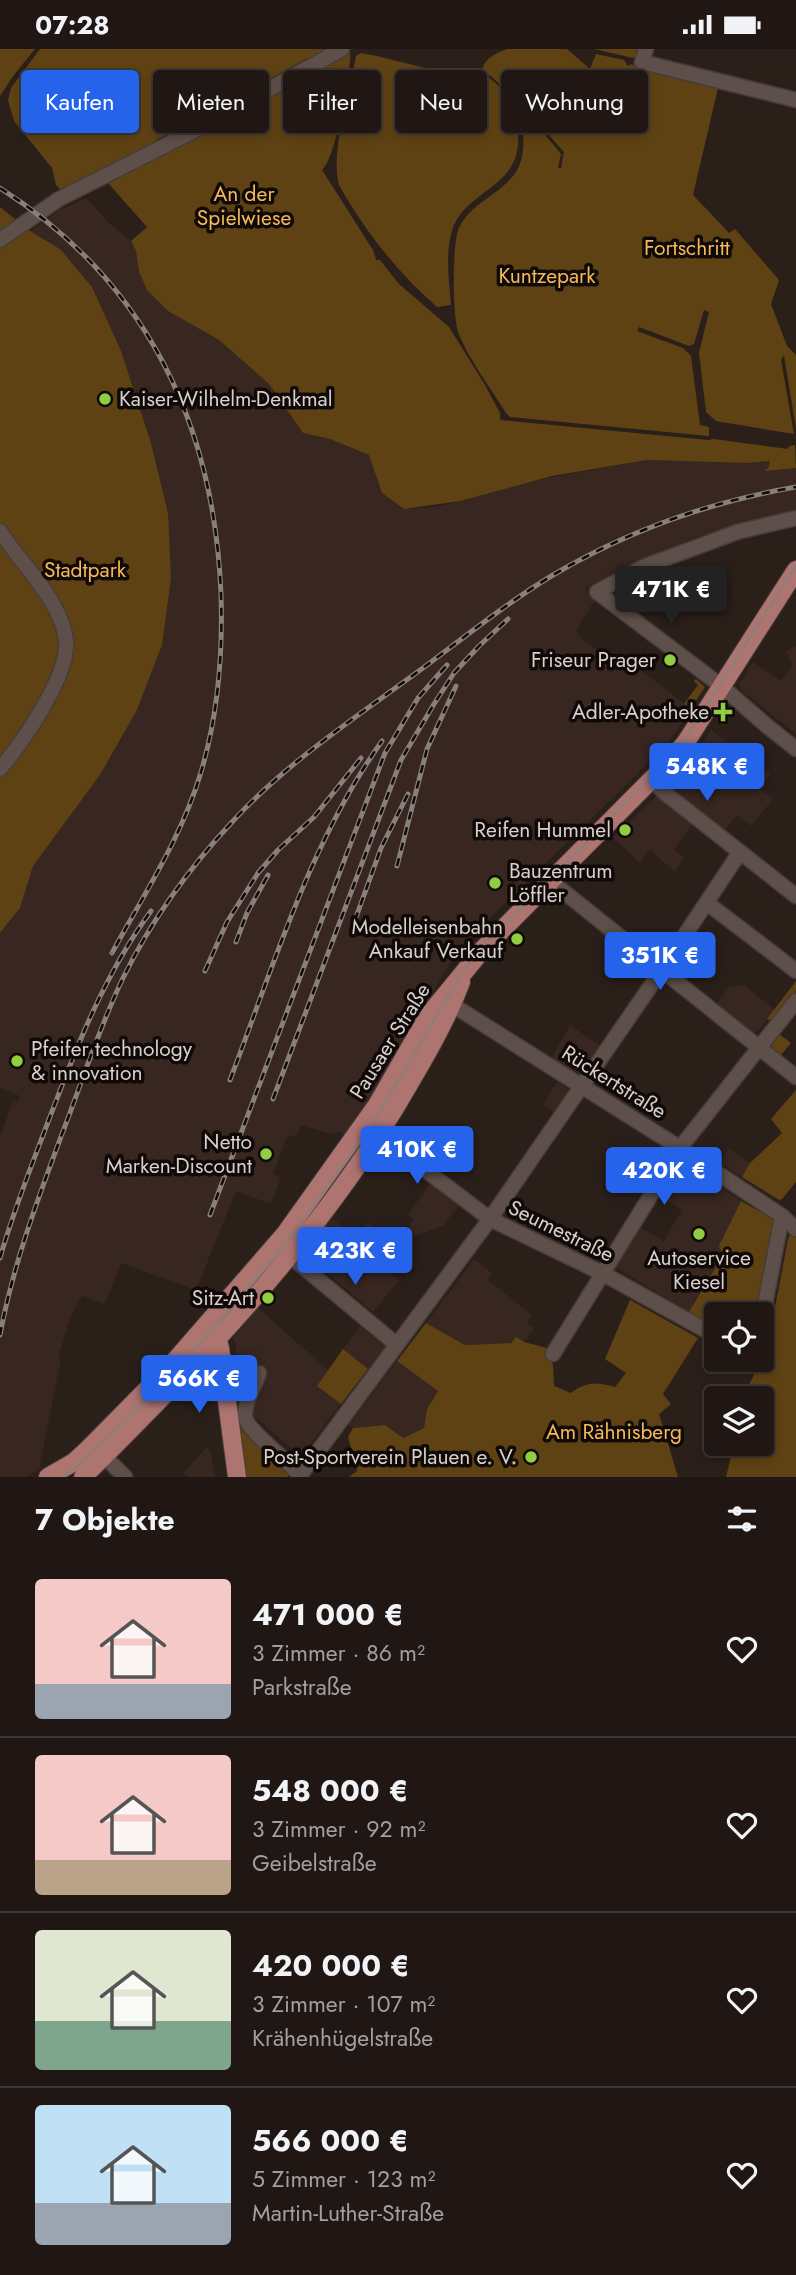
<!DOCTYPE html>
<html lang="de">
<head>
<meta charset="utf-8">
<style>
	body { margin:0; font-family:Jost,sans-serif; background:#28201d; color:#f1f3f6; height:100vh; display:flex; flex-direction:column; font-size:26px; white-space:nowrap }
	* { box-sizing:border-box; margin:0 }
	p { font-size:23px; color:#a29fa0 }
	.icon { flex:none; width:38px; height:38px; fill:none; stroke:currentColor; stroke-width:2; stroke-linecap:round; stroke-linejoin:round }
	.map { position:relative; height:1428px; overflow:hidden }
	.details { display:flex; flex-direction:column; background:#201714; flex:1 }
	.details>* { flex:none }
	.guide { position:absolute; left:21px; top:21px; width:754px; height:63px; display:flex; gap:14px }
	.buttons { position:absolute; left:704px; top:1253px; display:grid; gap:14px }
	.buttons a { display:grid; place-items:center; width:70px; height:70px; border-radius:7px; background:#201714; box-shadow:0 4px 10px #0003,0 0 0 2px #3d3634; font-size:35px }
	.price { position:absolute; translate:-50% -60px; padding:0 16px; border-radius:7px; background:#2563eb; color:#fff; font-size:23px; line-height:46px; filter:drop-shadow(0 2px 4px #0008) }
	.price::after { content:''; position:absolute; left:50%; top:42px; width:21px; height:16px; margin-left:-10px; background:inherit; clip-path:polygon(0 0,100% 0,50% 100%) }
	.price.current { background:#222; color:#fff }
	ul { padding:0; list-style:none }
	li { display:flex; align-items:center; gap:21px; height:175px; padding:0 35px }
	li+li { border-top:2px solid #3d3634 }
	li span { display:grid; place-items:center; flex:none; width:196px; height:140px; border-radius:7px; color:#555 }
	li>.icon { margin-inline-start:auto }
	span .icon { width:84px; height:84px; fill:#fffc; stroke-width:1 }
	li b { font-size:30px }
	h2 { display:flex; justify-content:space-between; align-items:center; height:84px; padding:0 35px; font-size:30px }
	.pill { padding:0 24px; border-radius:7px; background:#201714; box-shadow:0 4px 10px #0003,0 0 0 2px #3d3634; font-size:24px; line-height:63px }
	.pill.current { background:#2563eb; color:#fff }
	.status { display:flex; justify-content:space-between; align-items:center; height:49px; padding:0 35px; background:#201714; direction:ltr }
	.status svg { height:19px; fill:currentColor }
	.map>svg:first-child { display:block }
	.built { fill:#382620 }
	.green { fill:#5e4213 }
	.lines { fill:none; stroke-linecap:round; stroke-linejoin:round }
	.minor-casing { stroke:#463c39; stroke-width:17 }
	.major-casing { stroke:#463c39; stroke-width:20 }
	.minor { stroke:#5e4f4a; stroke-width:14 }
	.major { stroke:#ad7470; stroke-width:18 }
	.tram { stroke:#897f7b; stroke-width:2 }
	.rail-casing { stroke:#897f7b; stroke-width:5 }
	.rail { stroke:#0f0a08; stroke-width:2.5; stroke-dasharray:8; stroke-linecap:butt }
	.poi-dot { fill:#90cd41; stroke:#0f0a08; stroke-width:2.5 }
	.labels { text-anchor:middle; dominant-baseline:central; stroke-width:7; stroke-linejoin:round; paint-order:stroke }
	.park-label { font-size:21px; fill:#f7b958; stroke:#0f0a08 }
	.poi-label { font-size:21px; fill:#d9d0cd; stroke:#0f0a08; text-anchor:end }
	.street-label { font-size:21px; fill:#d9d0cd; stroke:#0f0a08 }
</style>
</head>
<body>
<div class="status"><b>07:28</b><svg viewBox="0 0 49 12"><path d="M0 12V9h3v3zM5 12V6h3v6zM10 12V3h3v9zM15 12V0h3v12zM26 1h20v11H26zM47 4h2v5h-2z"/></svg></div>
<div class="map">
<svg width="796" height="1428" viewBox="0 0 796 1428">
	<rect width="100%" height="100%" fill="#2b1f1a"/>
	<!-- built -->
	<g class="built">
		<polygon points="86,149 110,175 131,192 136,202 139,223 147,241 168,262 219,291 269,335 303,384 330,390 369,406 382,444 404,460 435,458 460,452 526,433 647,411 747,414 770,412 768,419 796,419 796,463 776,465 700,487 639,511 585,540 595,551 577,579 577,584 583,591 595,599 617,604 691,659 667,696 458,900 389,1020 347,1088 339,1083 330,1085 301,1076 296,1088 288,1086 273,1125 281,1128 271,1155 236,1142 196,1241 121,1214 105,1255 82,1247 71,1267 58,1308 61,1310 39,1421 26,1428 0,1428 0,1088 13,1051 18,1053 20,1047 0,1039 0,884 20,859 33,817 100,726 137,661 162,596 168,464 151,394 121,302 60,200 30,182 58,162"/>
		<polygon points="796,597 796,685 742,642 739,635 753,613 781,632 792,617 786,602"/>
		<polygon points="711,681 771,724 759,739 773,750 751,777 737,766 725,781 671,739 671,732 687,716"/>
		<polygon points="656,747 692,775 674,801 684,809 675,823 650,801 640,814 613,788"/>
		<polygon points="744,936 775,961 757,983 751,984 716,956 729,938"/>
		<polygon points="570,976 602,998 582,1027 552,1008"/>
		<polygon points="557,1033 569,1041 556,1064 543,1056"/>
		<polygon points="729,1099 750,1114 742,1128 719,1114"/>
		<polygon points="681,1112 741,1152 720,1197 723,1205 689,1263 615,1218 640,1178 664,1192 682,1161 659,1146"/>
		<polygon points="430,1135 458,1157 443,1177 415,1187 407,1181 414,1170 408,1165"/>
		<polygon points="332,1169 357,1189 368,1174 399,1192 394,1212 387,1221 399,1231 373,1263 305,1205 305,1202"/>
		<polygon points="474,1210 492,1224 488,1231 532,1266 527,1274 534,1279 524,1293 465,1296 426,1274"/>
		<polygon points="257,1258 328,1321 317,1337 341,1355 301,1407 249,1363 239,1348 235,1324 236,1295 232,1287"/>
		<polygon points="360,1277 385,1298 368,1320 343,1300"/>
		<polygon points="397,1312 438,1342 427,1360 424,1379 402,1389 385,1376 353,1379 348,1376"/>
		<polygon points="208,1397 212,1408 215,1428 187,1428 183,1424"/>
	</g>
	<!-- green -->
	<g class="green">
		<polygon points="0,0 35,0 13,27 0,47"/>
		<polygon points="40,0 334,0 304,11 218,58 217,64 160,89 111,121 80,131 65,140 60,140 56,136 52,119 14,72 8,51 11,39"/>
		<path d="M508 0H567L590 20 596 5 624 11 628 17 631 15 642 20 718 39 693 146 729 184 735 180 779 231 771 255 787 297 796 306V380L784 306 781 311 794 385 716 372 706 363 699 304 709 263 704 261 694 295 689 297 639 278 637 282 683 299 691 307 700 376 709 378V387L510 368 506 364C492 341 468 309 459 285 452 270 452 193 459 179 471 154 497 147 513 127 528 110 524 79 518 60L522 58 561 105 558 119H561L564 103 518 51C504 44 497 28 482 22 483 10 498 3 508 0Z"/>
		<polygon points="594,0 638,0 636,7 633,9"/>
		<path d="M350 2C352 21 335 112 322 121L373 201 376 211H380L399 235 449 278 485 336 500 364V371L708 391 714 390 788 400 789 397 795 396 796 419 764 422 768 419 770 412 747 414 647 411 552 427 460 452 404 460 382 444 369 406 330 390 303 384 269 335 219 291 168 262 147 241 139 223 136 202 131 192 147 178 108 134Z"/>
		<path d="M361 4C390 9 420 19 449 24 458 25 467 23 476 24 500 28 516 58 518 80 519 95 518 108 509 121 493 143 460 153 452 182 445 206 449 231 451 256L437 258C397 223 365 182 339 136 330 104 350 41 356 7Z"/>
		<polygon points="0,158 30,182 60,200 92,238 121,302 151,394 168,464 171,529 162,596 137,661 100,726 33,817 20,859 0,884"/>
		<polygon points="696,630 705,638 691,659 684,655 698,636 694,632"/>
		<polygon points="796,932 796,942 774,972 767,970"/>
		<polygon points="779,985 791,994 781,1006 772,999 772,995"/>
		<polygon points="796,1041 796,1133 782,1150 779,1151 742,1128 750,1114 782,1084 771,1070"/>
		<polygon points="741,1152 773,1170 774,1176 757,1265 716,1265 716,1280 689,1263 723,1206 719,1197"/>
		<polygon points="792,1184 796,1187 796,1428 726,1428 734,1395 761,1395 761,1349 743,1349 768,1295 788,1190 790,1185"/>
		<path d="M630 1251 698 1289 663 1345 671 1355 659 1365 678 1428H349L357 1422 348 1388 353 1379 385 1376 403 1389 424 1379 427 1360 438 1342 397 1312 426 1274 465 1296 511 1294 516 1288 524 1293 547 1299 553 1316 554 1337 571 1344C587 1332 597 1333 615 1338L626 1324 605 1310Z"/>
		<polygon points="343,1300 368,1320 341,1355 317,1337"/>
		<polygon points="232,1356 239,1360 289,1421 288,1428 243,1428"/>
	</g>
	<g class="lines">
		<defs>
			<g id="minor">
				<polyline points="646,0 642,13 796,51"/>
				<polyline points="0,191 59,150 188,85 342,0"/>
				<polyline points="796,469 737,483 643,518 597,543 720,636 767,677 796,700"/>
				<path d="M0 482C17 509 42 532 56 561 61 570 65 582 66 592 69 627 22 694 0 720"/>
				<polyline points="651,730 665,744 796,847"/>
				<polyline points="549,831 796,1028"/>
				<polyline points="707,854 796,922"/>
				<polyline points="443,950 680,1099 782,1167 796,1180"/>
				<polyline points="371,1080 490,1170 602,1224 716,1287"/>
				<polyline points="290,1207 397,1296"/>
				<polyline points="761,1276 782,1167"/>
				<polyline points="553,1305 680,1099 796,952"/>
				<path d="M259 1324C255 1336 244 1354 245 1367 246 1382 290 1412 301 1428"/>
				<polyline points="104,1407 125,1428"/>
				<polyline points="299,1428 490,1170 661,922 740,803"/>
			</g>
			<g id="major">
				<polyline points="215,1283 220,1299 237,1428"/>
				<polyline points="184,1327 200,1329 215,1343"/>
				<polyline points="48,1428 74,1413 88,1400 173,1314 285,1185 377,1056 428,967 483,900 670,712 686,693 796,521"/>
				<path d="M83 1428C204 1308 323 1185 408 1037 428 1003 447 970 461 933"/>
			</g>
		</defs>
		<!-- minor casing -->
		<use href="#minor" class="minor-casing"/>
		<!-- major casing -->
		<use href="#major" class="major-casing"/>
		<!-- minor -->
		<use href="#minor" class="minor"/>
		<!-- major -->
		<use href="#major" class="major"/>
		<!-- tram -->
		<polyline class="tram" points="63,1428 80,1415 173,1325 280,1202 370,1079 460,927 482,898 669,710 684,692 796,517"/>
		<defs>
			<g id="rail">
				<path d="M0 139C146 232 214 374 221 545 223 605 218 666 201 723 182 788 144 845 112 904"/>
				<polyline points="397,817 427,700 456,637"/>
				<polyline points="355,871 381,799 408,745"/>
				<polyline points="236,893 247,864 268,826"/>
				<polyline points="205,922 227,873 258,824 278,801 314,768 361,709"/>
				<path d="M230 1031C274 916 310 793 382 692"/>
				<polyline points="273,1050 401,711 434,655 454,624 479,597 508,570"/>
				<polyline points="210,1166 385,704 418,649 447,616"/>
				<path d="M0 1209C13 1163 31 1118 48 1073 76 999 104 926 151 862"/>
				<path d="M0 1286C13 1216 37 1152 62 1085 82 1033 99 979 123 929 151 872 189 819 233 772 290 710 364 663 431 613 471 583 510 552 553 526 629 481 709 453 796 438"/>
			</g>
		</defs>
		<!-- rail casing -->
		<use href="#rail" class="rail-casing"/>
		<!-- rail -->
		<use href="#rail" class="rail"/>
	</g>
	<!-- markers -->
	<g class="poi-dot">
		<circle cx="105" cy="350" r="7"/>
		<circle cx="670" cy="611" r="7"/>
		<path d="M719.5 652.5h7v7h7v7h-7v7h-7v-7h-7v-7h7z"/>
		<circle cx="625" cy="781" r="7"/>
		<circle cx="495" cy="834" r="7"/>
		<circle cx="517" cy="890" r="7"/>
		<circle cx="17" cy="1012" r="7"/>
		<circle cx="266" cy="1105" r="7"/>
		<circle cx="699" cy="1185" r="7"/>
		<circle cx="268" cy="1249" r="7"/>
		<circle cx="531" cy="1408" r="7"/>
	</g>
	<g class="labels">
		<!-- park labels -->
		<g class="park-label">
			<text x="244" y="145">An der<tspan x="244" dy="24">Spielwiese</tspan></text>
			<text x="687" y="199">Fortschritt</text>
			<text x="547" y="227">Kuntzepark</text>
			<text x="85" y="521">Stadtpark</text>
			<text x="614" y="1383">Am Rähnisberg</text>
		</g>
		<!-- poi labels -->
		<g class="poi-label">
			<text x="119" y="350" text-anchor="start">Kaiser-Wilhelm-Denkmal</text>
			<text x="656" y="611">Friseur Prager</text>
			<text x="709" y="663">Adler-Apotheke</text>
			<text x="611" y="781">Reifen Hummel</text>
			<text x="509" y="822" text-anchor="start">Bauzentrum<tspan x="509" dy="24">Löffler</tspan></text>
			<text x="503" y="878">Modelleisenbahn<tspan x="503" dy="24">Ankauf Verkauf</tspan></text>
			<text x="31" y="1000" text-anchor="start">Pfeifer technology<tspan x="31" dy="24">&amp; innovation</tspan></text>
			<text x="252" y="1093">Netto<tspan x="252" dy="24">Marken-Discount</tspan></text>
			<text x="699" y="1209" text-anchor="middle">Autoservice<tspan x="699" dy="24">Kiesel</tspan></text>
			<text x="254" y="1249">Sitz-Art</text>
			<text x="517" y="1408">Post-Sportverein Plauen e. V.</text>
		</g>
		<!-- street labels -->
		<g class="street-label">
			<text transform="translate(390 992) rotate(-58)">Pausaer Straße</text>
			<text transform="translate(614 1033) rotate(32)">Rückertstraße</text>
			<text transform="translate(561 1182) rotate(26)">Seumestraße</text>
		</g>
	</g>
</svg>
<div class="buttons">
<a><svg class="icon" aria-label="locate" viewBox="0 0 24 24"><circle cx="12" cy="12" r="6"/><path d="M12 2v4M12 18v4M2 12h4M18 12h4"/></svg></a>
<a><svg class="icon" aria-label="layers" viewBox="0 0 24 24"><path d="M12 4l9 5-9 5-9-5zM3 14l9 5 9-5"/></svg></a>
</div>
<b class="price current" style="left:671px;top:577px">471K €</b>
<b class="price" style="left:707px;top:754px">548K €</b>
<b class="price" style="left:660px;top:943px">351K €</b>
<b class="price" style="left:417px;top:1137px">410K €</b>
<b class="price" style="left:664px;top:1158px">420K €</b>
<b class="price" style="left:355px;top:1238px">423K €</b>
<b class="price" style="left:199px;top:1366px">566K €</b>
<div class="guide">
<a class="pill current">Kaufen</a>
<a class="pill">Mieten</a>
<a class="pill">Filter</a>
<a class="pill">Neu</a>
<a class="pill">Wohnung</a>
</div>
</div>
<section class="details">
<h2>7 Objekte<svg class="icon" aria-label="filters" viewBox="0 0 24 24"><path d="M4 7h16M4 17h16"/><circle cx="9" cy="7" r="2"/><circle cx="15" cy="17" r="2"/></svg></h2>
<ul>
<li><span style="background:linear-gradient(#f6c9c9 75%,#9aa5b1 0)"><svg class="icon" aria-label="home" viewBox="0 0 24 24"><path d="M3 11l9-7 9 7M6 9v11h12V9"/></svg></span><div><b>471 000 €</b><p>3 Zimmer · 86 m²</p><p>Parkstraße</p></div><svg class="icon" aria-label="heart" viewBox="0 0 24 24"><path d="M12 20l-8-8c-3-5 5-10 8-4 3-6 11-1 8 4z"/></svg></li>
<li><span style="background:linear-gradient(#f6c9c9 75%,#b9a48a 0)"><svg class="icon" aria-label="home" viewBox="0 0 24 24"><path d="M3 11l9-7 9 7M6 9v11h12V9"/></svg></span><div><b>548 000 €</b><p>3 Zimmer · 92 m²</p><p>Geibelstraße</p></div><svg class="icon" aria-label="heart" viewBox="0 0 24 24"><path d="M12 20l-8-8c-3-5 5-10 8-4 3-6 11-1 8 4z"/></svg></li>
<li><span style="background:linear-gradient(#dfe7d0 65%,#7fa58c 0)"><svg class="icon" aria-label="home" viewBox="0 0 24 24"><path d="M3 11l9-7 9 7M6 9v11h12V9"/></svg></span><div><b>420 000 €</b><p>3 Zimmer · 107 m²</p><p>Krähenhügelstraße</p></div><svg class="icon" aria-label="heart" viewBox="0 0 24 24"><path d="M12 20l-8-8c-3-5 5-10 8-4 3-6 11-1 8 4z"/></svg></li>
<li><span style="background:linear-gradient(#bfe0f5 70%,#9aa5b1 0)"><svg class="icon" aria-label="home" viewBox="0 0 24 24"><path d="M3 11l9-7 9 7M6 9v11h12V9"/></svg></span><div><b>566 000 €</b><p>5 Zimmer · 123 m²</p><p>Martin-Luther-Straße</p></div><svg class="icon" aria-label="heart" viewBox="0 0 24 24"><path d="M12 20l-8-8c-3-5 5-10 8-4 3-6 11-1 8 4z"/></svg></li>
</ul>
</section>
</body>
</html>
